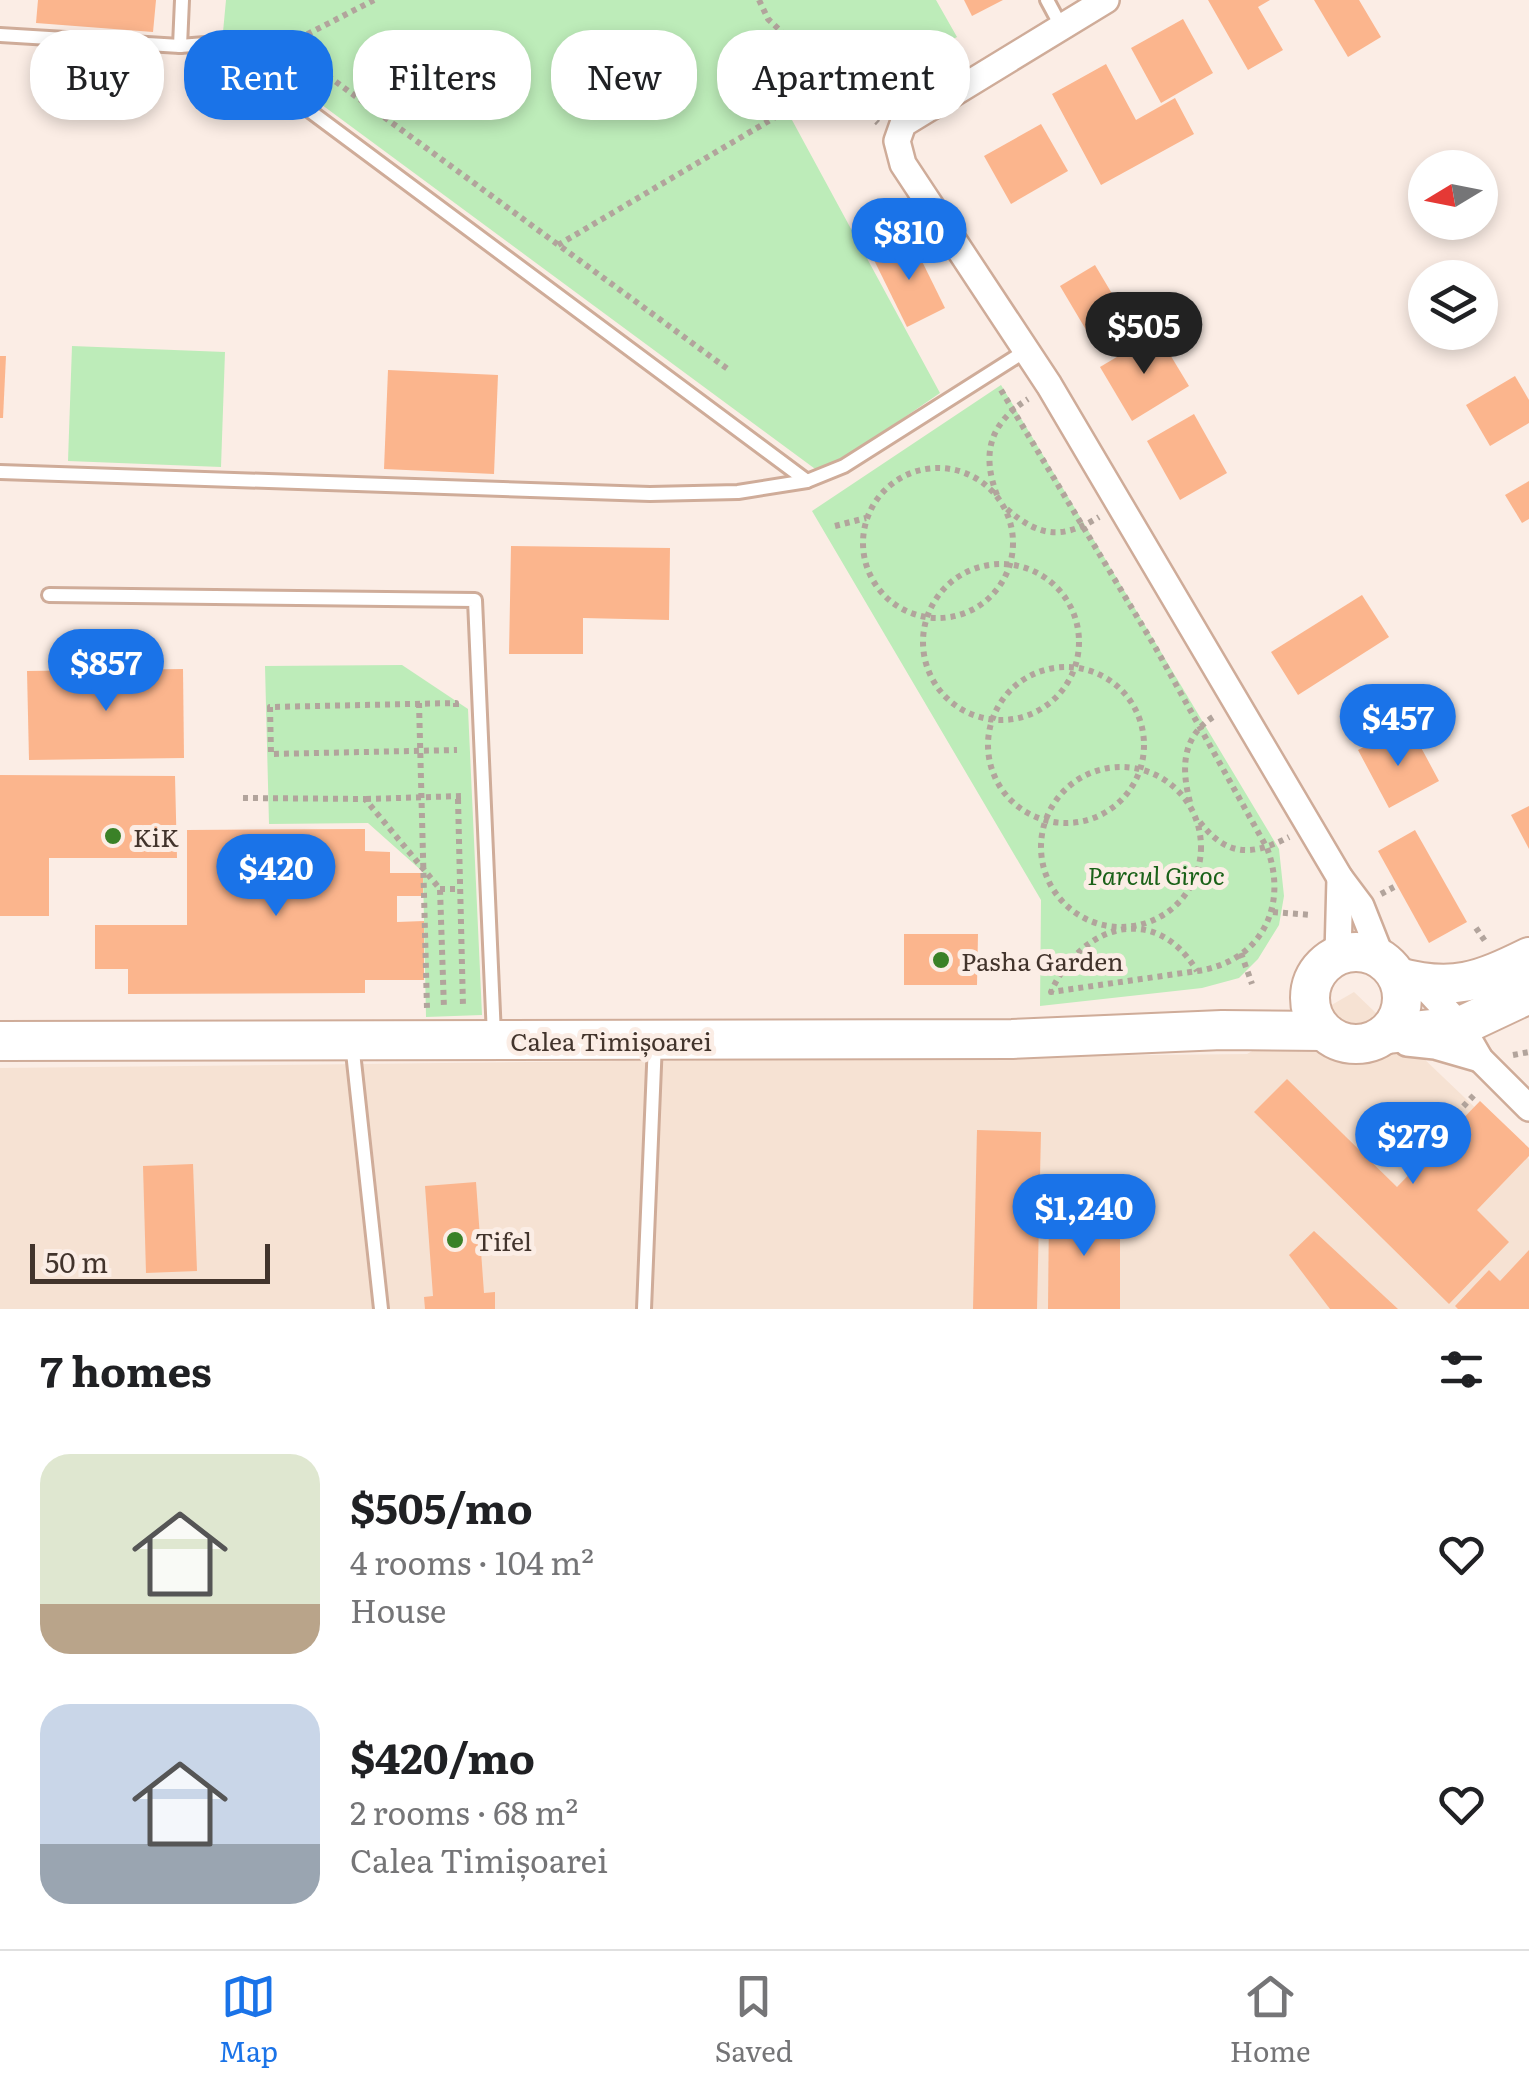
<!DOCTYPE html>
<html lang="en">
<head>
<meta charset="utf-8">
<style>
	body { margin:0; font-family:Literata,serif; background:#f2f2f2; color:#202124; height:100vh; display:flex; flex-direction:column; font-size:38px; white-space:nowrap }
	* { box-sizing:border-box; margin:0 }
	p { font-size:32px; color:#757577 }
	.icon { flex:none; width:55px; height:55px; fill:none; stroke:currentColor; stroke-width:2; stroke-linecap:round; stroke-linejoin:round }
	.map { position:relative; height:1309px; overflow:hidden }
	.sheet { display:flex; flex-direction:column; background:#fff; flex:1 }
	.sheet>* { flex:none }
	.top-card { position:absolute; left:30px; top:30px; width:1000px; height:90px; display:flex; gap:20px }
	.needle { width:65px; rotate:260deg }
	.tools { position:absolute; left:1408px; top:150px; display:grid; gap:20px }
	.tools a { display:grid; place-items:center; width:90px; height:90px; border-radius:50%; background:#fff; box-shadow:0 5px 15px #0003; font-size:50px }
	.scale { position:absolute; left:30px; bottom:25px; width:240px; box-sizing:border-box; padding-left:10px; border:5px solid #42342c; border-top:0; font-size:28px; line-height:35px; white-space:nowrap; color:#42342c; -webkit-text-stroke:8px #fbede5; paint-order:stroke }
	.price { position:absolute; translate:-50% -85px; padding:0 22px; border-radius:35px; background:#1a73e8; color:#fff; font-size:32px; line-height:65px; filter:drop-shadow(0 2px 5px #0008) }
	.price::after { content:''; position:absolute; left:50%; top:60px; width:30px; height:22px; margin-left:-15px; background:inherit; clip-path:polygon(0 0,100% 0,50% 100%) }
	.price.selected { background:#222; color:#fff }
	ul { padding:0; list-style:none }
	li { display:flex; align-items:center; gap:30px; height:250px; padding:0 40px }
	li span { display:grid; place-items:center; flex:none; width:280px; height:200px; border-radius:30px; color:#555 }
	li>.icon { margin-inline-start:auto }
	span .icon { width:120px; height:120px; fill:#fffc; stroke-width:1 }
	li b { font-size:42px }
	h2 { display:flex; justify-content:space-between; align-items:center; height:120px; padding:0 40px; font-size:42px }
	.tag { padding:0 35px; border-radius:40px; background:#fff; box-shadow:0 5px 15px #0003; font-size:35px; line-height:90px }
	.tag.selected { background:#1a73e8; color:#fff }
	.tab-bar { display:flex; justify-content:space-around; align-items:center; height:140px; border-top:2px solid #e0e0e0; background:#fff; font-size:28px; color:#757577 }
	.tab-bar a { display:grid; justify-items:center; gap:5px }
	.tab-bar .selected { color:#1a73e8 }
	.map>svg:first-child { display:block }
	.industrial { fill:#f6e2d3 }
	.green { fill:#bdecb9 }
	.building { fill:#fbb58d }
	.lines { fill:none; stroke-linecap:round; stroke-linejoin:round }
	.lane-casing { stroke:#cfac99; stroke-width:18 }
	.street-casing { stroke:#cfac99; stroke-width:30 }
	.secondary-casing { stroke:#cfac99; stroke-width:42 }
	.path { stroke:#b2a49c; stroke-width:6; stroke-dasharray:5 5; stroke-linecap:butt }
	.lane { stroke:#fff; stroke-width:12 }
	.street { stroke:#fff; stroke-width:25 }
	.secondary { stroke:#fff; stroke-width:38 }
	.poi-dot { fill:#3a8127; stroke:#fbede5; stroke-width:4 }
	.labels { text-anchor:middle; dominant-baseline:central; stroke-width:10; stroke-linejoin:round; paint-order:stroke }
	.poi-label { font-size:25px; fill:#42342c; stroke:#fbede5; text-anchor:start }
	.park-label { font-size:25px; font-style:italic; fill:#1a6118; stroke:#fbede5 }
	.street-label { font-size:25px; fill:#42342c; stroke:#fbede5 }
</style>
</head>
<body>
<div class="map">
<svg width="1529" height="1309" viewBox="0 0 1529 1309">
	<rect width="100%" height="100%" fill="#fbede5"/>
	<!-- industrial -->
	<polygon class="industrial" points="1354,992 1529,1159 1529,1309 0,1309 0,1068 1247,1054"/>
	<!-- green -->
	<g class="green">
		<polygon points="226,0 936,0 957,37 792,120 940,393 822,474 223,32"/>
		<polygon points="72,346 225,352 221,467 68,461"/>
		<polygon points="1001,385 1279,849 1284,896 1279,925 1258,959 1239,978 1202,988 1040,1006 1041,900 812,511"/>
		<polygon points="402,665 468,709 482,1015 426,1017 423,872 368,823 269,824 265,666"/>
	</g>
	<!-- building -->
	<g class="building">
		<polygon points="38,0 156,0 153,32 36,23"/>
		<polygon points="964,0 1003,0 972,16"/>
		<polygon points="1208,0 1270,0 1258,7 1283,50 1248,70"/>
		<polygon points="1314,0 1359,0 1381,37 1348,57"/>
		<polygon points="1183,19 1213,73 1161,103 1131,48"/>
		<polygon points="1106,64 1136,120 1175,98 1194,134 1101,185 1052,94"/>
		<polygon points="1041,124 1068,171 1011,204 984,156"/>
		<polygon points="911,239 945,308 907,327 873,258"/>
		<polygon points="1095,265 1130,324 1095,345 1060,286"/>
		<polygon points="1157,333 1189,386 1132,421 1100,367"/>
		<polygon points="0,356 6,356 3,418 0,418"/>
		<polygon points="388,370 498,375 494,474 384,469"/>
		<polygon points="1515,376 1529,400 1529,423 1490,446 1466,405"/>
		<polygon points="1194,414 1227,473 1180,500 1147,441"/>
		<polygon points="1529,481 1529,519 1522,523 1505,495"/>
		<polygon points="511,546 670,548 669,620 583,618 583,654 509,654"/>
		<polygon points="1362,595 1389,637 1298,695 1271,652"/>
		<polygon points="183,669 184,758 29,760 27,671"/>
		<polygon points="1392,732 1401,749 1417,740 1439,781 1389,808 1358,750"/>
		<polygon points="0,775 175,776 177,858 49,858 49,916 0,916"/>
		<polygon points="1529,806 1529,849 1511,815"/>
		<polygon points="365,829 365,851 390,852 390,873 423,873 423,896 397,896 397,922 424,921 424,980 365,980 365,993 128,994 128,969 95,969 95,925 187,925 187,830"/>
		<polygon points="1415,830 1467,922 1429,943 1378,851"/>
		<polygon points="904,934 978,934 977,985 904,985"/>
		<polygon points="1287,1079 1397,1187 1480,1101 1529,1148 1529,1156 1477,1210 1509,1242 1449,1304 1254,1112"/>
		<polygon points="977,1130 1041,1132 1037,1309 973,1309"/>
		<polygon points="193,1164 197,1271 146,1273 143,1166"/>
		<polygon points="476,1182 484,1293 495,1292 495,1309 425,1309 424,1297 433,1296 425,1186"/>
		<polygon points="1049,1208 1120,1208 1120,1309 1048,1309"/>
		<polygon points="1314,1231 1398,1309 1330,1309 1289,1255"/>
		<polygon points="1529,1250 1529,1309 1458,1309 1455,1306 1489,1270 1500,1281"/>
	</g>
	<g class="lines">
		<defs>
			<g id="lane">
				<polyline points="1047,0 1061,26"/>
				<polyline points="0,35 180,46 205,44 232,53 807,481"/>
				<polyline points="180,46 182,0"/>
				<polyline points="0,472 650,494 738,492 807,481 844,466 1027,350"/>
				<polyline points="49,595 475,600 494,1036"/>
				<polyline points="352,1043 381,1309"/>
				<polyline points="644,1309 655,1042"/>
			</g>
			<g id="street">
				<polyline points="1106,0 903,124 897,141 903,164 1049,385 1340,878 1361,906 1382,959"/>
				<polyline points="1338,955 1340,878"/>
				<polyline points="1422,984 1461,1026 1480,1059 1529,1108"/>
				<polyline points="1407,1043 1435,1046 1480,1059"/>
			</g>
			<g id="secondary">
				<circle cx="1356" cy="998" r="46"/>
				<path d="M1398 977C1453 992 1480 981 1529 957"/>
				<polyline points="1386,1034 1461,1026 1529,994"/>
				<polyline points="0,1041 1012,1039 1222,1030 1323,1031"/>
			</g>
		</defs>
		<!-- lane casing -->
		<use href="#lane" class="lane-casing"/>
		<!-- street casing -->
		<use href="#street" class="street-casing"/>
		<!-- secondary casing -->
		<use href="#secondary" class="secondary-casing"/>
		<!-- path -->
		<g class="path">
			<polyline points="374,0 300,38 328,76 729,370"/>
			<polyline points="759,0 768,19 878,123"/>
			<polyline points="558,245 835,82"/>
			<path d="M1001 390 1154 645 1267 848C1289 906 1261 962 1197 971L1051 992C1080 926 1154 900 1197 971"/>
			<circle cx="938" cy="543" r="75"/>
			<path d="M997 495C981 453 990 423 1028 399"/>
			<path d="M1007 509C1040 538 1063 539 1099 517"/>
			<polyline points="835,526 866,518"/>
			<circle cx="1001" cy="642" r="78"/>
			<circle cx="1066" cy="745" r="78"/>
			<polyline points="419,703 427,1009"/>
			<polyline points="456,707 456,703 270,707 271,754 457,750"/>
			<circle cx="1121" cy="847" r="80"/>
			<polyline points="243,798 365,799 440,889 444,1009"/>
			<polyline points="366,799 463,796"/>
			<polyline points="458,799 463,1007"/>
			<path d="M1190 802C1181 768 1182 737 1213 717"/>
			<path d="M1200 822C1227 857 1252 856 1289 837"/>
			<polyline points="440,889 460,889"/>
			<polyline points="1381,894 1394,887"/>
			<polyline points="1273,912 1311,915"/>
			<polyline points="1476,928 1485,941"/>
			<polyline points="1241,953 1252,984"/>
			<polyline points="1513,1055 1529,1052"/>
			<polyline points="1415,1157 1477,1092"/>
		</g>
		<!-- lane -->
		<use href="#lane" class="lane"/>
		<!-- street -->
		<use href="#street" class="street"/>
		<!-- secondary -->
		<use href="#secondary" class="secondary"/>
	</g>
	<!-- markers -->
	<g class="poi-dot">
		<circle cx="113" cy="836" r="10"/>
		<circle cx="941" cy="960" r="10"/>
		<circle cx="455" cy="1240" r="10"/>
	</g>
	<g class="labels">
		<!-- poi labels -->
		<g class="poi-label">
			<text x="133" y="836">KiK</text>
			<text x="961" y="960">Pasha Garden</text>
			<text x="475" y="1240">Tifel</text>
		</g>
		<!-- park labels -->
		<g class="park-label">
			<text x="1156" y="874">Parcul Giroc</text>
		</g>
		<!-- street labels -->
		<g class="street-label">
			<text x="611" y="1040">Calea Timișoarei</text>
		</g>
	</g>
</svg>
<div class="tools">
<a><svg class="needle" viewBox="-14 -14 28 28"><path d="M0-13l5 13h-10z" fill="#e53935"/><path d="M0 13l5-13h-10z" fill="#757577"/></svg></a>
<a><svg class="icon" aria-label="layers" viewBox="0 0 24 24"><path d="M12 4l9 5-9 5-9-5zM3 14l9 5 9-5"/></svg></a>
</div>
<div class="scale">50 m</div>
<b class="price" style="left:909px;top:283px">$810</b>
<b class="price selected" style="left:1144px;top:377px">$505</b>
<b class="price" style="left:106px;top:714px">$857</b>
<b class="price" style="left:1398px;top:769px">$457</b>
<b class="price" style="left:276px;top:919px">$420</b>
<b class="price" style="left:1413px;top:1187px">$279</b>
<b class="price" style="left:1084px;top:1259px">$1,240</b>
<div class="top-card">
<a class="tag">Buy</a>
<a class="tag selected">Rent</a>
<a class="tag">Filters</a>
<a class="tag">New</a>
<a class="tag">Apartment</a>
</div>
</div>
<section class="sheet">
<h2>7 homes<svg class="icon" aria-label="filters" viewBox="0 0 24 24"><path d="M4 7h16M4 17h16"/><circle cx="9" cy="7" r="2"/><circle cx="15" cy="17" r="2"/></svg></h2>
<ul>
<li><span style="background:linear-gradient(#dfe7d0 75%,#b9a48a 0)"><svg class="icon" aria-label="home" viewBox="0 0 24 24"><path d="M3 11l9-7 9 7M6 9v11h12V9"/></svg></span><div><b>$505/mo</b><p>4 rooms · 104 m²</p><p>House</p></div><svg class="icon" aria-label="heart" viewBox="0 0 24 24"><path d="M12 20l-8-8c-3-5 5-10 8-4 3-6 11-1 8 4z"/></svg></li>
<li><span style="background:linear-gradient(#c9d6e8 70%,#9aa5b1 0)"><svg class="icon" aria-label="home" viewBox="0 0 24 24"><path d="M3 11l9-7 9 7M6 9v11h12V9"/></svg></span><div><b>$420/mo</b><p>2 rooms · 68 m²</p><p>Calea Timișoarei</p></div><svg class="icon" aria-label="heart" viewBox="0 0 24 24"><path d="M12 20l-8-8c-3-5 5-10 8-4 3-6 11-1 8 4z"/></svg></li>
</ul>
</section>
<nav class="tab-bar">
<a class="selected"><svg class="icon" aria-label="map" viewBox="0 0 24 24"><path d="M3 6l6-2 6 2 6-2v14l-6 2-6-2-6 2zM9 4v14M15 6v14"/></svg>Map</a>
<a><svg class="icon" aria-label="saved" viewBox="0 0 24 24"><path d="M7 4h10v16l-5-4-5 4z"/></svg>Saved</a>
<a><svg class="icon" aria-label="home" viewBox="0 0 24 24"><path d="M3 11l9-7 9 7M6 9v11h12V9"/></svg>Home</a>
</nav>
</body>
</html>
